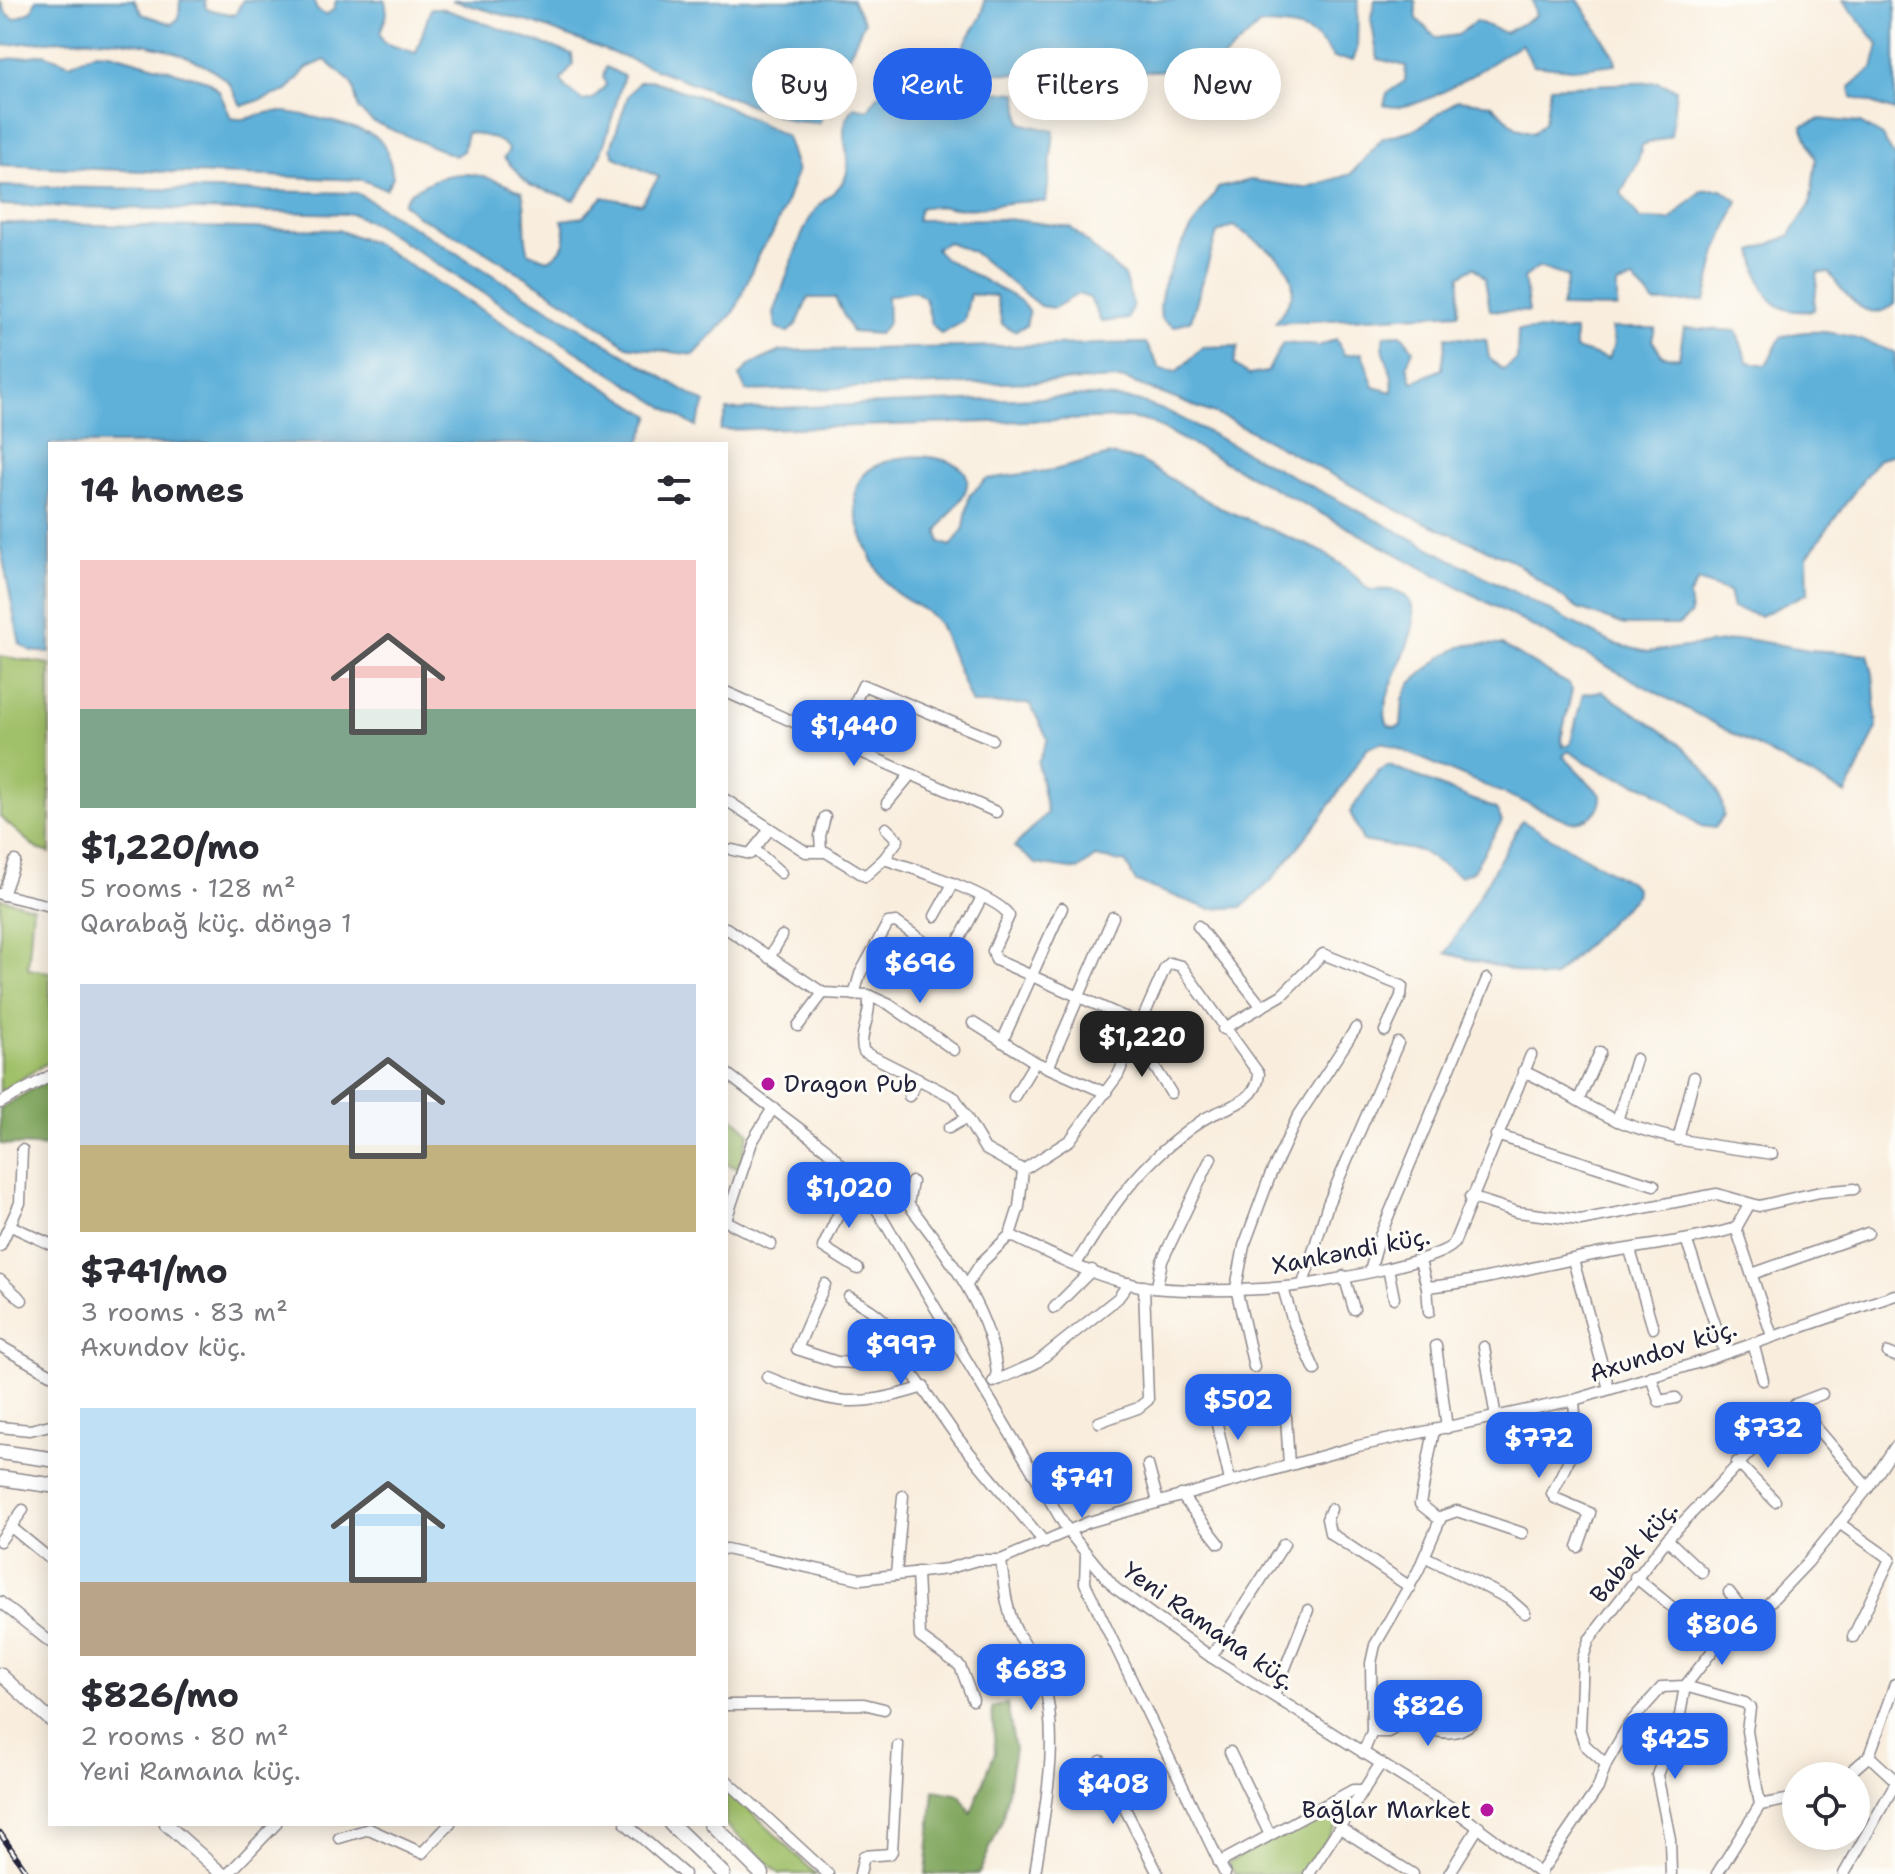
<!DOCTYPE html>
<html lang="en">
<head>
<meta charset="utf-8">
<style>
	body { margin:0; font-family:"Shantell Sans",sans-serif; background:#f7f7f7; color:#2b2b33; height:100vh; display:flex; flex-direction:column; font-size:30px; white-space:nowrap }
	* { box-sizing:border-box; margin:0 }
	p { font-size:26px; color:#7c7c81 }
	.icon { flex:none; width:44px; height:44px; fill:none; stroke:currentColor; stroke-width:2; stroke-linecap:round; stroke-linejoin:round }
	.map { position:relative; flex:1; overflow:hidden }
	.sheet { position:absolute; left:48px; top:442px; width:680px; height:1384px; display:flex; flex-direction:column; background:#fff; border-radius:0px; box-shadow:0 4px 20px #0003 }
	.sheet>* { flex:none }
	.hud { position:absolute; left:752px; top:48px; width:760px; height:72px; display:flex; gap:16px }
	.fabs { position:absolute; left:1782px; top:1762px; display:grid; gap:16px }
	.fabs a { display:grid; place-items:center; width:88px; height:88px; border-radius:50%; background:#fff; box-shadow:0 4px 20px #0003; font-size:40px }
	.price { position:absolute; translate:-50% -68px; padding:0 18px; border-radius:16px; background:#2563eb; color:#fff; font-size:26px; line-height:52px; filter:drop-shadow(0 2px 4px #0008) }
	.price::after { content:''; position:absolute; left:50%; top:48px; width:24px; height:18px; margin-left:-12px; background:inherit; clip-path:polygon(0 0,100% 0,50% 100%) }
	.price.active { background:#222; color:#fff }
	ul { padding:0; list-style:none }
	li { display:grid; align-content:center; gap:16px; height:424px; padding:0 32px }
	li span { display:grid; place-items:center; height:248px; border-radius:0px; color:#555 }
	li>.icon { margin-inline-start:auto }
	span .icon { width:144px; height:144px; fill:#fffc; stroke-width:1 }
	li b { font-size:34px }
	h2 { display:flex; justify-content:space-between; align-items:center; height:96px; padding:0 32px; font-size:34px }
	.tag { padding:0 28px; border-radius:36px; background:#fff; box-shadow:0 4px 20px #0003; font-size:28px; line-height:72px }
	.tag.active { background:#2563eb; color:#fff }
	.map>svg:first-child { display:block }
	.green { fill:#a0c069; stroke:#617152; stroke-width:2 }
	.forest { fill:#80a65d; stroke:#51644c; stroke-width:2 }
	.water { fill:#5eb1da; stroke:#406a8a; stroke-width:2 }
	.lines { fill:none; stroke-linecap:round; stroke-linejoin:round }
	.minor-casing { stroke:#8e888c; stroke-width:13 }
	.major-casing { stroke:#8e888c; stroke-width:15 }
	.highway-casing { stroke:#8e888c; stroke-width:17 }
	.minor { stroke:#fff; stroke-width:10 }
	.major { stroke:#fff; stroke-width:12 }
	.highway { stroke:#fff; stroke-width:14 }
	.rail-casing { stroke:#22223b; stroke-width:6 }
	.rail { stroke:#fdfcf7; stroke-width:3; stroke-dasharray:9; stroke-linecap:butt }
	.poi-dot { fill:#b5179e; stroke:#fdfcf7; stroke-width:3 }
	.labels { text-anchor:middle; dominant-baseline:central; stroke-width:6; stroke-linejoin:round; paint-order:stroke }
	.poi-label { font-size:24px; fill:#22223b; stroke:#fdfcf7; text-anchor:start }
	.street-label { font-size:24px; fill:#22223b; stroke:#fdfcf7 }
</style>
</head>
<body>
<div class="map">
<svg width="1895" height="1874" viewBox="0 0 1895 1874">
	<rect width="100%" height="100%" fill="#fdfcf7"/>
	<filter id="ink" filterUnits="userSpaceOnUse"><feTurbulence type="fractalNoise" baseFrequency=".0125" numOctaves="2"/><feDisplacementMap in="SourceGraphic" scale="16" xChannelSelector="R" yChannelSelector="G"/><feConvolveMatrix kernelMatrix="1 2 1 2 8 2 1 2 1" color-interpolation-filters="sRGB"/></filter>
	<filter id="wash" filterUnits="userSpaceOnUse"><feTurbulence type="fractalNoise" baseFrequency=".006" numOctaves="4" result="noise"/><feDisplacementMap in="SourceGraphic" scale="32" xChannelSelector="R" yChannelSelector="G"/><feGaussianBlur stdDeviation="1.8" result="paint"/><feColorMatrix in="noise" values="0 0 0 0 0 0 0 0 0 0 0 0 0 0 0 0 0 1.4 0 .05"/><feComposite in="paint" operator="in"/></filter>
	<g filter="url(#wash)">
		<rect width="100%" height="100%" fill="#f9eede"/>
		<!-- green -->
		<g class="green">
			<polygon points="0,656 50,664 50,853 37,849 0,817"/>
			<polygon points="0,898 33,907 28,969 50,972 50,1061 0,1092"/>
			<polygon points="726,1111 749,1132 739,1169 726,1164"/>
			<polygon points="726,1789 730,1791 816,1874 780,1874 725,1824"/>
			<polygon points="1356,1797 1303,1874 1235,1874 1227,1863 1347,1798"/>
		</g>
		<!-- forest -->
		<g class="forest">
			<polygon points="50,1079 50,1147 0,1144 0,1108"/>
			<polygon points="1007,1703 1015,1749 1003,1818 979,1874 926,1874 934,1790 960,1795 971,1813 995,1752 992,1708"/>
		</g>
		<!-- water -->
		<g class="water">
			<path d="M0 0 6 13 15 19 32 11 36 0H134L142 14 172 24 179 18 180 0H205L206 9 235 15 243 0H313L317 10 326 15 334 9 336 0H385L387 14 380 33 384 43 416 53 431 8H441L572 54 573 64 561 80 566 88 583 101 593 99 606 85 603 77 606 67 624 76C611 118 603 167 574 200L529 185 504 158 509 150C500 137 481 135 467 132L463 151 455 156 373 122 359 110 352 83 325 60 307 68 287 91 242 106C235 99 234 87 226 80 164 30 74 36 0 46Z"/>
			<polygon points="451,0 852,0 864,22 819,123 793,121 536,24"/>
			<path d="M984 0H1358L1357 50 1353 60 1333 58C1316 27 1292 25 1260 25L1217 64 1101 77 970 72 961 67C956 39 986 26 984 0Z"/>
			<path d="M1375 0H1415L1417 19 1436 38 1458 35 1476 21 1505 33 1536 16 1532 0H1578L1614 55 1616 64 1572 69 1533 65 1521 44C1489 63 1420 117 1384 105L1387 93 1405 81 1406 66 1378 59 1371 19Z"/>
			<polygon points="1843,0 1895,0 1895,111 1852,97 1850,87 1873,68 1879,45"/>
			<path d="M96 52 110 53 208 81 219 91 231 118C249 122 256 114 273 112 290 109 362 128 376 137 389 146 390 163 393 177L386 189 362 180 0 165V60L44 54 70 64Z"/>
			<path d="M650 80 724 105 786 136 797 171 784 208 772 235 760 251 735 311 694 355 627 346 575 308 477 246 417 216 403 203C408 192 416 189 426 184 460 165 490 176 522 192 528 213 522 236 529 253L548 260C565 251 569 238 562 220L583 217 603 197 641 204 659 177 615 157 611 148 628 96 639 82Z"/>
			<path d="M1657 82 1676 89 1671 136 1642 145 1637 164 1621 193 1640 219 1670 220 1702 190 1722 189 1738 201 1717 251 1705 301 1655 303 1633 280 1617 285V308L1561 307 1568 277 1538 267 1524 278 1529 312 1490 310 1485 278 1474 267 1460 276 1459 313 1275 323C1280 315 1289 304 1292 295 1300 263 1255 240 1233 226L1217 233 1191 320 1174 327 1161 319C1154 278 1196 222 1218 188L1251 180 1305 188 1351 174 1383 138 1416 129 1458 100 1491 104 1517 128 1533 133 1545 121 1550 87Z"/>
			<path d="M883 88 904 92 919 88 1017 93 1021 123 1054 131 1046 202C1021 200 1000 204 977 208 958 211 939 203 920 208L917 220 1007 219 1070 227 1124 276 1133 304 1128 319 1101 322 1090 298 1078 294 1054 308 1040 306 973 252 948 242 935 248 944 258 1021 301 1029 313 1026 326 1014 331 1002 324 996 296 970 294 964 321 941 334 932 324 925 298 914 291 887 296 888 323 879 334 852 332 835 298H808L797 324 787 333 776 327 774 313C784 287 800 229 816 209 825 197 844 188 847 172 852 144 833 136 854 107L868 110Z"/>
			<path d="M1820 119 1860 123 1881 135 1895 158V304C1867 327 1845 294 1829 273L1818 272 1814 310C1768 318 1761 288 1753 251L1789 236 1810 205 1816 160 1802 126Z"/>
			<polygon points="0,186 357,193 705,403 696,427 376,225 353,214 0,205"/>
			<polygon points="0,223 338,230 374,243 651,416 639,444 50,444 50,653 31,651 20,644 0,545"/>
			<path d="M1611 328H1655L1652 340 1662 355 1679 358 1684 328 1736 331 1748 362 1766 365 1781 337C1821 324 1858 337 1895 353V454L1877 460 1807 557 1808 593 1760 616 1733 608 1729 592 1698 581 1689 596 1691 614 1678 625H1625L1578 609 1512 560 1401 512 1230 420 1124 379 747 391 739 377 750 365 781 351 1146 343 1160 369 1177 372 1203 347 1238 346 1234 364 1249 375 1267 372 1283 343 1319 346 1336 339 1344 355 1362 353 1374 387 1392 392C1396 370 1379 356 1384 335L1401 334 1413 349 1407 365 1412 382 1442 369 1446 337 1486 340 1489 358 1503 370 1517 360 1518 330 1575 331V349L1608 359 1614 344Z"/>
			<polygon points="1092,396 1134,400 1169,412 1614,644 1648,652 1746,639 1809,650 1868,654 1873,674 1877,728 1846,794 1148,421 1126,418 720,430 727,410"/>
			<path d="M1110 455 1141 461 1218 507 1321 551 1348 569 1368 589C1378 592 1389 587 1399 592 1444 616 1370 691 1388 725L1395 728 1401 726 1403 699 1410 684 1444 655 1467 644 1502 645 1569 685 1572 690 1561 739 1563 746 1570 745 1583 694 1601 691C1644 721 1720 757 1724 816L1715 828 1701 826 1651 789 1601 771 1568 751 1563 756 1601 795C1602 813 1587 822 1571 822L1383 742 1367 748 1322 817 1270 882 1242 907 1209 909 1136 882 1126 863 1095 857 1078 870 1036 864 1014 847 1047 813 1038 763 1048 739 1030 704H972L939 624C927 608 910 604 895 592 876 576 853 523 855 497 857 444 963 449 967 478 970 498 945 515 938 531L940 542 951 546 964 528 969 496 986 479 1054 470Z"/>
			<polygon points="1389,765 1496,809 1502,821 1473,871 1460,876 1420,851 1363,841 1350,812 1378,771"/>
			<polygon points="1522,821 1631,883 1636,889 1635,896 1554,977 1541,978 1446,953"/>
		</g>
	</g>
	<g filter="url(#ink)">
		<g class="lines">
			<defs>
				<g id="minor">
					<polyline points="726,692 996,812"/>
					<polyline points="837,741 863,685 992,739"/>
					<path d="M726 800 806 852H826L865 876 884 859C907 866 1001 897 1009 916L993 951 996 960 1140 1024"/>
					<polyline points="887,803 911,774"/>
					<polyline points="754,849 781,873"/>
					<polyline points="733,850 750,854 770,829"/>
					<polyline points="821,851 820,836 825,817"/>
					<polyline points="884,859 898,840 886,828"/>
					<polyline points="0,894 50,906"/>
					<polyline points="3,895 15,861"/>
					<polyline points="935,916 953,884"/>
					<polyline points="1198,926 1262,1007"/>
					<path d="M726 928 823 993 868 995C873 1015 857 1036 864 1052L955 1098 985 1149 1023 1170 1019 1207 1010 1235 981 1263 968 1283"/>
					<polyline points="950,957 982,897"/>
					<polyline points="769,958 782,936"/>
					<polyline points="854,995 860,974 888,923 896,922 923,941"/>
					<polyline points="868,995 890,1005 954,1050"/>
					<polyline points="973,1023 1035,1062 1106,1093"/>
					<polyline points="798,1026 823,993"/>
					<polyline points="1223,1029 1282,995 1323,954 1402,986 1401,996 1385,1031"/>
					<polyline points="1002,1042 1062,908"/>
					<polyline points="1133,1042 1144,1050 1171,1093"/>
					<polyline points="1048,1068 1113,917"/>
					<path d="M1523 1071C1556 1085 1584 1107 1616 1120 1666 1141 1719 1146 1772 1154"/>
					<polyline points="726,1073 826,1149 866,1191 1068,1531 1115,1588 1211,1657 1452,1808 1541,1874"/>
					<polyline points="909,1096 918,1078"/>
					<polyline points="1014,1097 1035,1062"/>
					<polyline points="1579,1099 1600,1052"/>
					<polyline points="0,1103 50,1076"/>
					<polyline points="1617,1121 1636,1059"/>
					<polyline points="949,1128 966,1118"/>
					<polyline points="1496,1135 1654,1185"/>
					<polyline points="1678,1140 1694,1077"/>
					<path d="M1023 1170 1070 1140 1118 1075 1165 968 1170 963 1181 966 1259 1074C1257 1105 1221 1107 1201 1121 1139 1164 1115 1202 1076 1264"/>
					<path d="M912 1182 908 1204C946 1252 996 1316 997 1380"/>
					<polyline points="1470,1197 1517,1212 1580,1220 1717,1194 1759,1206 1820,1192 1854,1189"/>
					<polyline points="726,1220 752,1142 773,1108"/>
					<polyline points="726,1221 771,1244"/>
					<polyline points="11,1226 50,1244"/>
					<polyline points="1736,1228 1772,1336"/>
					<path d="M1010 1235C1050 1254 1096 1278 1140 1286 1175 1292 1250 1291 1286 1287 1312 1285 1444 1261 1454 1243L1531 1055"/>
					<polyline points="1687,1242 1725,1353"/>
					<polyline points="0,1246 20,1203 22,1150"/>
					<polyline points="1630,1250 1653,1328"/>
					<polyline points="1573,1260 1609,1389"/>
					<path d="M1420 1261 1427 1287C1487 1281 1543 1264 1603 1253 1648 1245 1692 1241 1736 1228L1749 1205"/>
					<polyline points="1388,1268 1394,1298"/>
					<polyline points="858,1269 823,1247 837,1217 866,1191"/>
					<polyline points="1370,1271 1380,1236 1487,979"/>
					<polyline points="1752,1274 1868,1233"/>
					<polyline points="1344,1276 1354,1309"/>
					<polyline points="0,1280 22,1300"/>
					<polyline points="825,1284 797,1349 837,1362 891,1365 910,1370 959,1440 1045,1543"/>
					<polyline points="1303,1284 1328,1204 1398,1043"/>
					<polyline points="1157,1286 1162,1261 1211,1158"/>
					<polyline points="1427,1287 1429,1312"/>
					<polyline points="1283,1288 1293,1322 1315,1370"/>
					<path d="M849 1297C884 1317 896 1325 901 1366"/>
					<polyline points="1054,1308 1092,1270"/>
					<polyline points="1753,1343 1763,1380"/>
					<polyline points="0,1346 50,1374"/>
					<polyline points="1436,1346 1447,1428"/>
					<polyline points="1484,1347 1496,1418"/>
					<polyline points="1888,1353 1895,1356"/>
					<polyline points="1254,1367 1236,1288 1244,1246 1270,1176 1297,1118 1356,1028"/>
					<polyline points="1651,1376 1659,1401 1676,1398"/>
					<path d="M767 1377C836 1405 852 1409 924 1387"/>
					<polyline points="993,1382 1036,1363 1118,1298 1129,1283"/>
					<polyline points="1574,1400 1577,1443 1552,1494 1555,1498 1590,1513 1578,1547"/>
					<polyline points="1796,1404 1822,1394"/>
					<polyline points="1214,1411 1230,1481"/>
					<polyline points="1286,1417 1289,1465"/>
					<polyline points="1099,1422 1138,1408 1148,1400 1144,1286"/>
					<polyline points="0,1427 30,1430 50,1425"/>
					<polyline points="1737,1462 1775,1501"/>
					<polyline points="1148,1465 1158,1502"/>
					<polyline points="1181,1495 1219,1543"/>
					<polyline points="1331,1509 1327,1519 1330,1533 1410,1587"/>
					<polyline points="1440,1517 1457,1511 1522,1533"/>
					<polyline points="1839,1523 1890,1559 1853,1637"/>
					<polyline points="11,1527 50,1559"/>
					<polyline points="1667,1539 1702,1572"/>
					<polyline points="0,1541 23,1510"/>
					<polyline points="726,1549 861,1579 947,1569 977,1560 1001,1560 1089,1522 1358,1446 1574,1400 1700,1362 1895,1295"/>
					<polyline points="1086,1555 1085,1583 1225,1874"/>
					<polyline points="1426,1557 1509,1599 1525,1613"/>
					<path d="M1001 1560C1004 1584 1006 1611 1017 1632 1027 1649 1038 1660 1043 1679 1061 1742 1044 1811 1035 1874"/>
					<polyline points="917,1572 920,1637 960,1666 973,1700"/>
					<polyline points="896,1575 903,1496"/>
					<polyline points="1635,1577 1684,1617"/>
					<polyline points="1729,1592 1752,1621"/>
					<polyline points="0,1602 50,1642"/>
					<polyline points="1211,1657 1284,1544"/>
					<polyline points="1895,1684 1869,1756 1895,1780"/>
					<polyline points="1274,1696 1308,1610"/>
					<polyline points="726,1705 864,1704 884,1709"/>
					<path d="M1372 1732H1388L1404 1723C1431 1726 1448 1743 1472 1723"/>
					<polyline points="1230,1752 1270,1835"/>
					<polyline points="1363,1753 1372,1732 1371,1663 1375,1645 1418,1571 1440,1520 1420,1504 1434,1430"/>
					<polyline points="1101,1761 1158,1874"/>
					<polyline points="1606,1764 1585,1745 1580,1730 1583,1658 1589,1640 1667,1539 1796,1404 1868,1488"/>
					<polyline points="1846,1776 1869,1756"/>
					<polyline points="726,1780 828,1874"/>
					<polyline points="1760,1805 1796,1798"/>
					<polyline points="626,1824 684,1874"/>
					<polyline points="1340,1828 1413,1874"/>
					<polyline points="339,1838 369,1829 422,1853 450,1824"/>
					<polyline points="1219,1863 1353,1790 1364,1790"/>
					<polyline points="1540,1873 1598,1788 1606,1764 1629,1724 1662,1687 1685,1686 1721,1640 1752,1621 1808,1562 1868,1488 1895,1447"/>
					<polyline points="228,1874 276,1824"/>
					<polyline points="860,1874 864,1856 890,1854 892,1851 898,1746"/>
					<polyline points="1309,1874 1381,1763"/>
					<polyline points="1449,1874 1479,1826"/>
					<polyline points="1671,1874 1670,1839 1657,1775 1680,1715 1685,1686 1745,1703 1750,1708 1747,1731 1760,1805 1717,1874"/>
					<polyline points="1844,1874 1895,1784"/>
				</g>
				<g id="major">
					<polyline points="0,1674 50,1720"/>
					<polyline points="166,1824 222,1874"/>
				</g>
				<g id="highway">
					<polyline points="0,1452 50,1459"/>
					<polyline points="0,1478 50,1485"/>
					<polyline points="671,1824 723,1874"/>
					<polyline points="712,1824 762,1874"/>
				</g>
			</defs>
			<!-- minor casing -->
			<use href="#minor" class="minor-casing"/>
			<!-- major casing -->
			<use href="#major" class="major-casing"/>
			<!-- highway casing -->
			<use href="#highway" class="highway-casing"/>
			<!-- minor -->
			<use href="#minor" class="minor"/>
			<!-- major -->
			<use href="#major" class="major"/>
			<!-- highway -->
			<use href="#highway" class="highway"/>
			<defs>
				<polyline id="rail" points="0,1833 28,1874"/>
			</defs>
			<!-- rail casing -->
			<use href="#rail" class="rail-casing"/>
			<!-- rail -->
			<use href="#rail" class="rail"/>
		</g>
	</g>
	<!-- markers -->
	<g class="poi-dot">
		<circle cx="768" cy="1084" r="8"/>
		<circle cx="1487" cy="1810" r="8"/>
	</g>
	<g class="labels">
		<!-- poi labels -->
		<g class="poi-label">
			<text x="784" y="1084">Dragon Pub</text>
			<text x="1471" y="1810" text-anchor="end">Bağlar Market</text>
		</g>
		<!-- street labels -->
		<g class="street-label">
			<text transform="translate(1351 1251) rotate(-11)">Xankəndi küç.</text>
			<text transform="translate(1663 1351) rotate(-18)">Axundov küç.</text>
			<text transform="translate(1634 1552) rotate(-51)">Babək küç.</text>
			<text transform="translate(1209 1626) rotate(35)">Yeni Ramana küç.</text>
		</g>
	</g>
</svg>
<div class="fabs">
<a><svg class="icon" aria-label="locate" viewBox="0 0 24 24"><circle cx="12" cy="12" r="6"/><path d="M12 2v4M12 18v4M2 12h4M18 12h4"/></svg></a>
</div>
<b class="price" style="left:854px;top:768px">$1,440</b>
<b class="price" style="left:920px;top:1005px">$696</b>
<b class="price active" style="left:1142px;top:1079px">$1,220</b>
<b class="price" style="left:849px;top:1230px">$1,020</b>
<b class="price" style="left:901px;top:1387px">$997</b>
<b class="price" style="left:1238px;top:1442px">$502</b>
<b class="price" style="left:1768px;top:1470px">$732</b>
<b class="price" style="left:1539px;top:1480px">$772</b>
<b class="price" style="left:1082px;top:1520px">$741</b>
<b class="price" style="left:1722px;top:1667px">$806</b>
<b class="price" style="left:1031px;top:1712px">$683</b>
<b class="price" style="left:1428px;top:1748px">$826</b>
<b class="price" style="left:1675px;top:1781px">$425</b>
<b class="price" style="left:1113px;top:1826px">$408</b>
<div class="hud">
<a class="tag">Buy</a>
<a class="tag active">Rent</a>
<a class="tag">Filters</a>
<a class="tag">New</a>
</div>
<section class="sheet">
<h2>14 homes<svg class="icon" aria-label="filters" viewBox="0 0 24 24"><path d="M4 7h16M4 17h16"/><circle cx="9" cy="7" r="2"/><circle cx="15" cy="17" r="2"/></svg></h2>
<ul>
<li><span style="background:linear-gradient(#f6c9c9 60%,#7fa58c 0)"><svg class="icon" aria-label="home" viewBox="0 0 24 24"><path d="M3 11l9-7 9 7M6 9v11h12V9"/></svg></span><div><b>$1,220/mo</b><p>5 rooms · 128 m²</p><p>Qarabağ küç. döngə 1</p></div></li>
<li><span style="background:linear-gradient(#c9d6e8 65%,#c2b280 0)"><svg class="icon" aria-label="home" viewBox="0 0 24 24"><path d="M3 11l9-7 9 7M6 9v11h12V9"/></svg></span><div><b>$741/mo</b><p>3 rooms · 83 m²</p><p>Axundov küç.</p></div></li>
<li><span style="background:linear-gradient(#bfe0f5 70%,#b9a48a 0)"><svg class="icon" aria-label="home" viewBox="0 0 24 24"><path d="M3 11l9-7 9 7M6 9v11h12V9"/></svg></span><div><b>$826/mo</b><p>2 rooms · 80 m²</p><p>Yeni Ramana küç.</p></div></li>
</ul>
</section>
</div>
</body>
</html>
